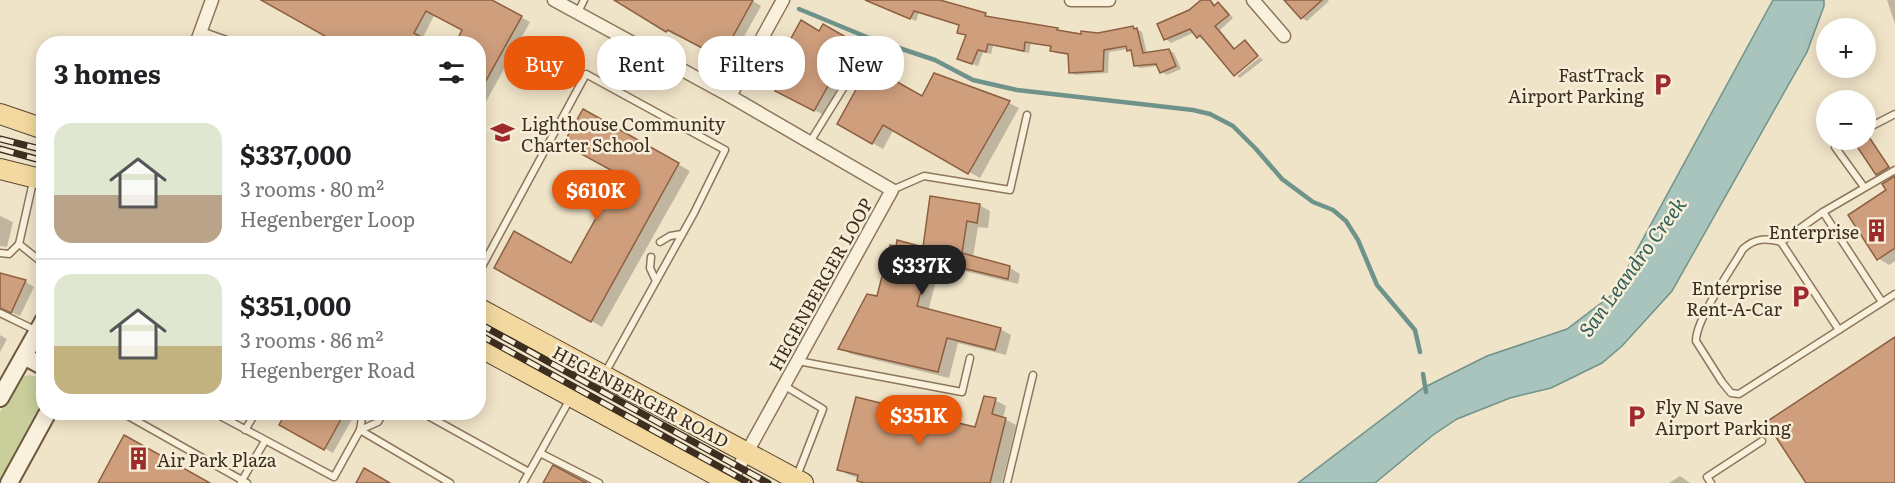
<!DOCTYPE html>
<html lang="en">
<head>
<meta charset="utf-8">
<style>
	body { margin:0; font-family:Literata,serif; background:#f6f6f6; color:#202124; height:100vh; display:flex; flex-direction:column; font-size:22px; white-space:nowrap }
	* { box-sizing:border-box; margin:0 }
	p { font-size:20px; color:#757577 }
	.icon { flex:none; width:33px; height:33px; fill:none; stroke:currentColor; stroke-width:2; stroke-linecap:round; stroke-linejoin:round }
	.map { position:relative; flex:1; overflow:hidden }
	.details { position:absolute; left:36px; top:36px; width:450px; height:384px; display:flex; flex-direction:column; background:#fff; border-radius:24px; box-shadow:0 3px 15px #0003 }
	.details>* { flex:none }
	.top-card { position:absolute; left:504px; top:36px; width:570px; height:54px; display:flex; gap:12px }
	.fabs { position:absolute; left:1816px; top:18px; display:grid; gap:12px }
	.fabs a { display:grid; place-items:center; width:60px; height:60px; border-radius:50%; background:#fff; box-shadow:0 3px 15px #0003; font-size:30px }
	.price { position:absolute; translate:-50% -51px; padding:0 14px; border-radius:21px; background:#ea580c; color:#fff; font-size:20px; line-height:39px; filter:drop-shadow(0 2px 3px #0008) }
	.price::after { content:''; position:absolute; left:50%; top:36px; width:18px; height:14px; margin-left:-9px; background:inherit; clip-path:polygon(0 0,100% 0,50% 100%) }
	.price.current { background:#222; color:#fff }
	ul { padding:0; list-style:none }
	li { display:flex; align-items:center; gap:18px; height:150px; padding:0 18px }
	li+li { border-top:2px solid #e0e0e0 }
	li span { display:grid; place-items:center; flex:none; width:168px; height:120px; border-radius:18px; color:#555 }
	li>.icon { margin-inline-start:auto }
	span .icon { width:72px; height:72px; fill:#fffc; stroke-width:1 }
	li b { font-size:26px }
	h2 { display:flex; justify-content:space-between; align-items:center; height:72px; padding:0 18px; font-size:26px }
	.chip { padding:0 21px; border-radius:24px; background:#fff; box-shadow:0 3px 15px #0003; font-size:21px; line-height:54px }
	.chip.current { background:#ea580c; color:#fff }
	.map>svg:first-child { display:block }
	.green { fill:#c9cf9b }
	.water { fill:#a9c4bc; stroke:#6f938a; stroke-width:1.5 }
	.shadow { fill:#0003 }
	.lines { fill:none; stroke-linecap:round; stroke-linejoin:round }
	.stream { stroke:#6f938a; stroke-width:4.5 }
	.building { fill:#cf9f7d; stroke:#8d5f41; stroke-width:1.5 }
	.service-casing { stroke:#8d765c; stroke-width:9 }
	.minor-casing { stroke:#8d765c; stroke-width:15 }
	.secondary-casing { stroke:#6f573f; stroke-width:20 }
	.primary-casing { stroke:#5b4430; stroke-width:22 }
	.service { stroke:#faf1dc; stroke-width:6 }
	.minor { stroke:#faf1dc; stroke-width:12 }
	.secondary { stroke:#faf1dc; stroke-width:16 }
	.primary { stroke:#f3d9a0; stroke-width:20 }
	.rail-casing { stroke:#3d2e20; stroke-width:7 }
	.rail { stroke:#f7eed8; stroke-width:4.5; stroke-dasharray:14; stroke-linecap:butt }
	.labels { text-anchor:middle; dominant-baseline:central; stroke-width:5; stroke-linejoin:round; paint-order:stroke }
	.poi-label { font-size:18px; fill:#3d2e20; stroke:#f7eed8; text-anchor:end }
	.street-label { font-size:18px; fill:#3d2e20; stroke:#f7eed8 }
	.water-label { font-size:20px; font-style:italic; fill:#2f5d5a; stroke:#f7eed8 }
</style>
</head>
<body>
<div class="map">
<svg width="1895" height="483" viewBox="0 0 1895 483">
	<rect width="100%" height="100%" fill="#f0e4c8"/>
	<!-- green -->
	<polygon class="green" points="29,375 38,377 43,383 43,400 0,479 0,412 16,382 20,378"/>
	<!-- water -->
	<polygon class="water" points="1773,0 1824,0 1824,6 1807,52 1672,291 1622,346 1602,363 1551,388 1510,398 1457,419 1433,435 1375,483 1298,483 1423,388 1487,356 1567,329 1613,294"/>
	<!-- shadow -->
	<g class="shadow">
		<polygon points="264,0 489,0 530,22 478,116 478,44 464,29 435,14 422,39"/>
		<polygon points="617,0 751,0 761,6 730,62 677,34 676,36"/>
		<polygon points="880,0 936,0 991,17 1057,29 1063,32 1083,36 1133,27 1142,32 1147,54 1169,50 1174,53 1181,69 1167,75 1162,72 1159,66 1140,68 1135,65 1133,52 1128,49 1109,52 1108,73 1075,75 1070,72 1070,55 1056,53 1051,50 1052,47 1031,44 1029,53 993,46 991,54 983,52 978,66 964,61 967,36 959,32 960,26 919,12 916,21 883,7"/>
		<polygon points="1203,0 1211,0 1216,6 1218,4 1224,7 1233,18 1220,30 1236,50 1245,42 1258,54 1234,74 1205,38 1203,40 1198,36 1195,32 1171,43 1166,39 1190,11"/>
		<polygon points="1290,0 1327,0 1329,1 1307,21 1302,18"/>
		<polygon points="1887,0 1895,0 1895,24"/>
		<polygon points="824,26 864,49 826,116 788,97"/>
		<polygon points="1260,57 1263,60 1240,78 1237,76"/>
		<polygon points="922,98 1009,103 1019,108 980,178 894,129 883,149 839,124"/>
		<polygon points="583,111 690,171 602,327 496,267 572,265 622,175"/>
		<polygon points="1869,138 1891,169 1879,175 1877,174"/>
		<polygon points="1895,178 1895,261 1889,265 1878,258 1888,191"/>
		<polygon points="979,205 990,211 988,228 978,227 973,257 1010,268 1020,274 1018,284 948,267 944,280 937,278 928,311 1000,329 1011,335 1006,355 958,343 949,378 851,354 840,348 878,298 924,249"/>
		<polygon points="0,216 13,222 7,247 0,246"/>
		<polygon points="0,274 26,282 34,287 20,316 0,308"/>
		<polygon points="0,335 7,339 0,352"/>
		<polygon points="995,400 1006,406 1003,418 1016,425 1002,483 864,483 859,480 859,478 849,475 839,469 928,417 939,423 937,428 949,431 976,429"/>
		<polygon points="288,412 356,412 333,453 281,424"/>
		<polygon points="1680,476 1690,483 1669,483"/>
	</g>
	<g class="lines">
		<!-- stream -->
		<g class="stream">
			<polyline points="799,9 869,38 935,60 973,80 1017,90 1193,110 1210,114 1233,126 1256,149 1282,179 1313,202 1333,210 1346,221 1358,240 1377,285 1415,330 1420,352"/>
			<polyline points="1423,374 1426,392"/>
		</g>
	</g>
	<!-- building -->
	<g class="building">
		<polygon points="261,0 492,0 522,16 478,95 478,44 455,44 462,30 426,11 414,33 434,44 339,44"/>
		<polygon points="614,0 753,0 721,58 668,30 666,32"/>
		<polygon points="865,0 940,0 986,13 985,16 1058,28 1057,30 1081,34 1081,31 1098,33 1133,26 1134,29 1137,28 1143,53 1169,49 1176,66 1160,73 1156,64 1134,66 1131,50 1127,51 1126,46 1104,50 1103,71 1069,73 1068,54 1050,51 1051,46 1025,42 1024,51 988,44 986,52 978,50 972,64 957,59 966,35 957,33 959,25 914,11 910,19"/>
		<polygon points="1201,0 1210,0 1214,6 1218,2 1229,15 1215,26 1234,49 1245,40 1258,56 1234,76 1200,35 1197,38 1190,29 1164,40 1157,24 1189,10"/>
		<polygon points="1284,0 1322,0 1301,19"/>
		<polygon points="801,20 819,31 823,24 853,41 814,111 775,91 788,67 778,62"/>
		<polygon points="869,66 922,96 934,73 1010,101 968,174 883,125 872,144 837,124"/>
		<polygon points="583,109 679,163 591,322 494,268 514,231 571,263 620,175 563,144"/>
		<polygon points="1869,137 1889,167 1876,175 1856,145"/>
		<polygon points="1895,176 1895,248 1877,260 1848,215 1886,190 1882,184"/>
		<polygon points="930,196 980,204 977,223 967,221 962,253 1010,266 1008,279 937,262 934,275 926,273 917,306 1001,328 995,350 947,338 938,372 838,349 867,294 877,296 890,245 896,246 897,240 923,247"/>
		<polygon points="0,273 26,280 11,313 0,308"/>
		<polygon points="1895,337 1895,483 1806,483 1766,422"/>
		<polygon points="984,396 996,398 992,414 1006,418 990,483 865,483 857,481 858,475 837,470 856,397 929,415 926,424 948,429 950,421 975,427"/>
		<polygon points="286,412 345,412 324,450 279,425"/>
		<polygon points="124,435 210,483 98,483"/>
		<polygon points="553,465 581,480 587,483 543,483"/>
		<polygon points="364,468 390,483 356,483"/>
	</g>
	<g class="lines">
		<defs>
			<g id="service">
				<polyline points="578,12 584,0"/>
				<polyline points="201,31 238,44"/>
				<polyline points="1866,129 1895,114"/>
				<polyline points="1848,140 1835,147 1864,187"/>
				<polyline points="810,142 865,53"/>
				<path d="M1895 170 1823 212 1781 242C1765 238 1755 238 1743 249 1731 270 1696 319 1696 341L1722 382 1731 393 1739 394 1895 294"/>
				<polyline points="33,182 19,244 44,264"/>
				<polyline points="892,190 924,176 1010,190 1027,115"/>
				<polyline points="1823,212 1882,302"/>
				<polyline points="660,242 670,236 682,234"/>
				<polyline points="1781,242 1839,330"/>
				<polyline points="0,253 9,254 19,244"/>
				<polyline points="651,257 650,268 656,281"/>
				<polyline points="478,274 586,74 725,150 694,213 605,373"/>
				<polyline points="0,313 37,331"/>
				<polyline points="798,361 962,392 970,358"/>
				<polyline points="785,386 823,409 797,476"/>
				<polyline points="570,399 540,453 599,483"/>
				<polyline points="121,412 247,483"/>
				<polyline points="213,412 334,477 360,430 363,412"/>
				<polyline points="421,412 529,472"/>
				<polyline points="245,430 256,412"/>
				<polyline points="360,430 450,483"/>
				<polyline points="360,430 378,422 384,412"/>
				<polyline points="241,482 265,441"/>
				<polyline points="523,483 540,453"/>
				<polyline points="1007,483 1033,375"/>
				<polyline points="1711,483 1707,477 1762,441"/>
			</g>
			<g id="minor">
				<polyline points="554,0 730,96 892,190 730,483"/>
				<polyline points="1071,0 1109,0"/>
				<polyline points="1253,0 1284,36"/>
				<polyline points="196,44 212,0"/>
				<polyline points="730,96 783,0"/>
			</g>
			<g id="secondary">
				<polyline points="24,356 44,367"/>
				<polyline points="0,398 44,320"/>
				<polyline points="9,483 48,412"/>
			</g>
			<g id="primary">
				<polyline points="0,114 44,129"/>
				<polyline points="0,169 44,180"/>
				<polyline points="478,308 803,483"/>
				<polyline points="478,346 731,483"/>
			</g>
		</defs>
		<!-- service casing -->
		<use href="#service" class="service-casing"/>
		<!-- minor casing -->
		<use href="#minor" class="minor-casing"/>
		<!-- secondary casing -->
		<use href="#secondary" class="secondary-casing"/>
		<!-- primary casing -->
		<use href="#primary" class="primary-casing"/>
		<!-- service -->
		<use href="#service" class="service"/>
		<!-- minor -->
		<use href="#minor" class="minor"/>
		<!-- secondary -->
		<use href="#secondary" class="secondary"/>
		<!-- primary -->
		<use href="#primary" class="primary"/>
		<defs>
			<g id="rail">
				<polyline points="0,139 44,150"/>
				<polyline points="0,149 44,161"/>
				<polyline points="478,323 768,483"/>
				<polyline points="478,334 749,483"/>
			</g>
		</defs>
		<!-- rail casing -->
		<use href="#rail" class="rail-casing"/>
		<!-- rail -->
		<use href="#rail" class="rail"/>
	</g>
	<!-- icons -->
	<defs>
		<symbol id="parking-bare" viewBox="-9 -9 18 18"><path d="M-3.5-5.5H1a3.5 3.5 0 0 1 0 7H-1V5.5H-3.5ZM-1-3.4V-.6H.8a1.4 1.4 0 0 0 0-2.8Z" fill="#9e2a2b" stroke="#f7eed8" stroke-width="2.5" paint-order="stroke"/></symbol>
		<symbol id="school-bare" viewBox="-9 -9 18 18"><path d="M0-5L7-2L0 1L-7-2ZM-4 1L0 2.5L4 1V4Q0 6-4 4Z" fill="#9e2a2b" stroke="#f7eed8" stroke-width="2.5" paint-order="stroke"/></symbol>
		<symbol id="building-bare" viewBox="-9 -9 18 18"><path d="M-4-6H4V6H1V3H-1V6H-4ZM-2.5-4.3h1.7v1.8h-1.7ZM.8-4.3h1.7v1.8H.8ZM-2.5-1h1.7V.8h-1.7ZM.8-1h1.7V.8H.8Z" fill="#9e2a2b" stroke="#f7eed8" stroke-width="2.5" paint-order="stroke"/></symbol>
	</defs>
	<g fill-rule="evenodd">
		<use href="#parking-bare" x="1646" y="68" width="33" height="33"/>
		<use href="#school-bare" x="486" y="116" width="33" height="33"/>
		<use href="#building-bare" x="1860" y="214" width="33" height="33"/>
		<use href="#parking-bare" x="1784" y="280" width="33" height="33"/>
		<use href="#parking-bare" x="1620" y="400" width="33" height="33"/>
		<use href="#building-bare" x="122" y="442" width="33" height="33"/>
	</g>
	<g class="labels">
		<!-- poi labels -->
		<g class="poi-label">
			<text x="1644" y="74">FastTrack<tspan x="1644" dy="21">Airport Parking</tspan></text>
			<text x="521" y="123" text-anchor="start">Lighthouse Community<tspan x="521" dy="21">Charter School</tspan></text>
			<text x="1859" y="231">Enterprise</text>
			<text x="1782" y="287">Enterprise<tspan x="1782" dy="21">Rent-A-Car</tspan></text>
			<text x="1655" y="406" text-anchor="start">Fly N Save<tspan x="1655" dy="21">Airport Parking</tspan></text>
			<text x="157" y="459" text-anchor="start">Air Park Plaza</text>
		</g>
		<!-- street labels -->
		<g class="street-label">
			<text transform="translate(820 284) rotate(-61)">HEGENBERGER LOOP</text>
			<text transform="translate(641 396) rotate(28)">HEGENBERGER ROAD</text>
		</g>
		<!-- water labels -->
		<g class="water-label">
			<text transform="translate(1631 266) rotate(-54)">San Leandro Creek</text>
		</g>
	</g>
</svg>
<div class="fabs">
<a>+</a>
<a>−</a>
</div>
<b class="price" style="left:596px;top:221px">$610K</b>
<b class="price current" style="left:922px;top:296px">$337K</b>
<b class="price" style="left:919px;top:446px">$351K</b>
<div class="top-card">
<a class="chip current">Buy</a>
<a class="chip">Rent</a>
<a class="chip">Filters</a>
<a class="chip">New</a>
</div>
<section class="details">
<h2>3 homes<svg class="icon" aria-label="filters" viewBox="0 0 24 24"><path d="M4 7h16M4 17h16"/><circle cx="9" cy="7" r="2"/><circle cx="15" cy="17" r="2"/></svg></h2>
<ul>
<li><span style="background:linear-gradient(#dfe7d0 60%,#b9a48a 0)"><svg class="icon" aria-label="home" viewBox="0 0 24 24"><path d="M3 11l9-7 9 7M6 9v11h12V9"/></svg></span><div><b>$337,000</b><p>3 rooms · 80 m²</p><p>Hegenberger Loop</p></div></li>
<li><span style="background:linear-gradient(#dfe7d0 60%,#c2b280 0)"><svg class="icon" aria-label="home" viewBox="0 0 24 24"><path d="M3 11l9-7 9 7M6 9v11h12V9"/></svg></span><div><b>$351,000</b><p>3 rooms · 86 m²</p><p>Hegenberger Road</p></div></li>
</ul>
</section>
</div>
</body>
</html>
